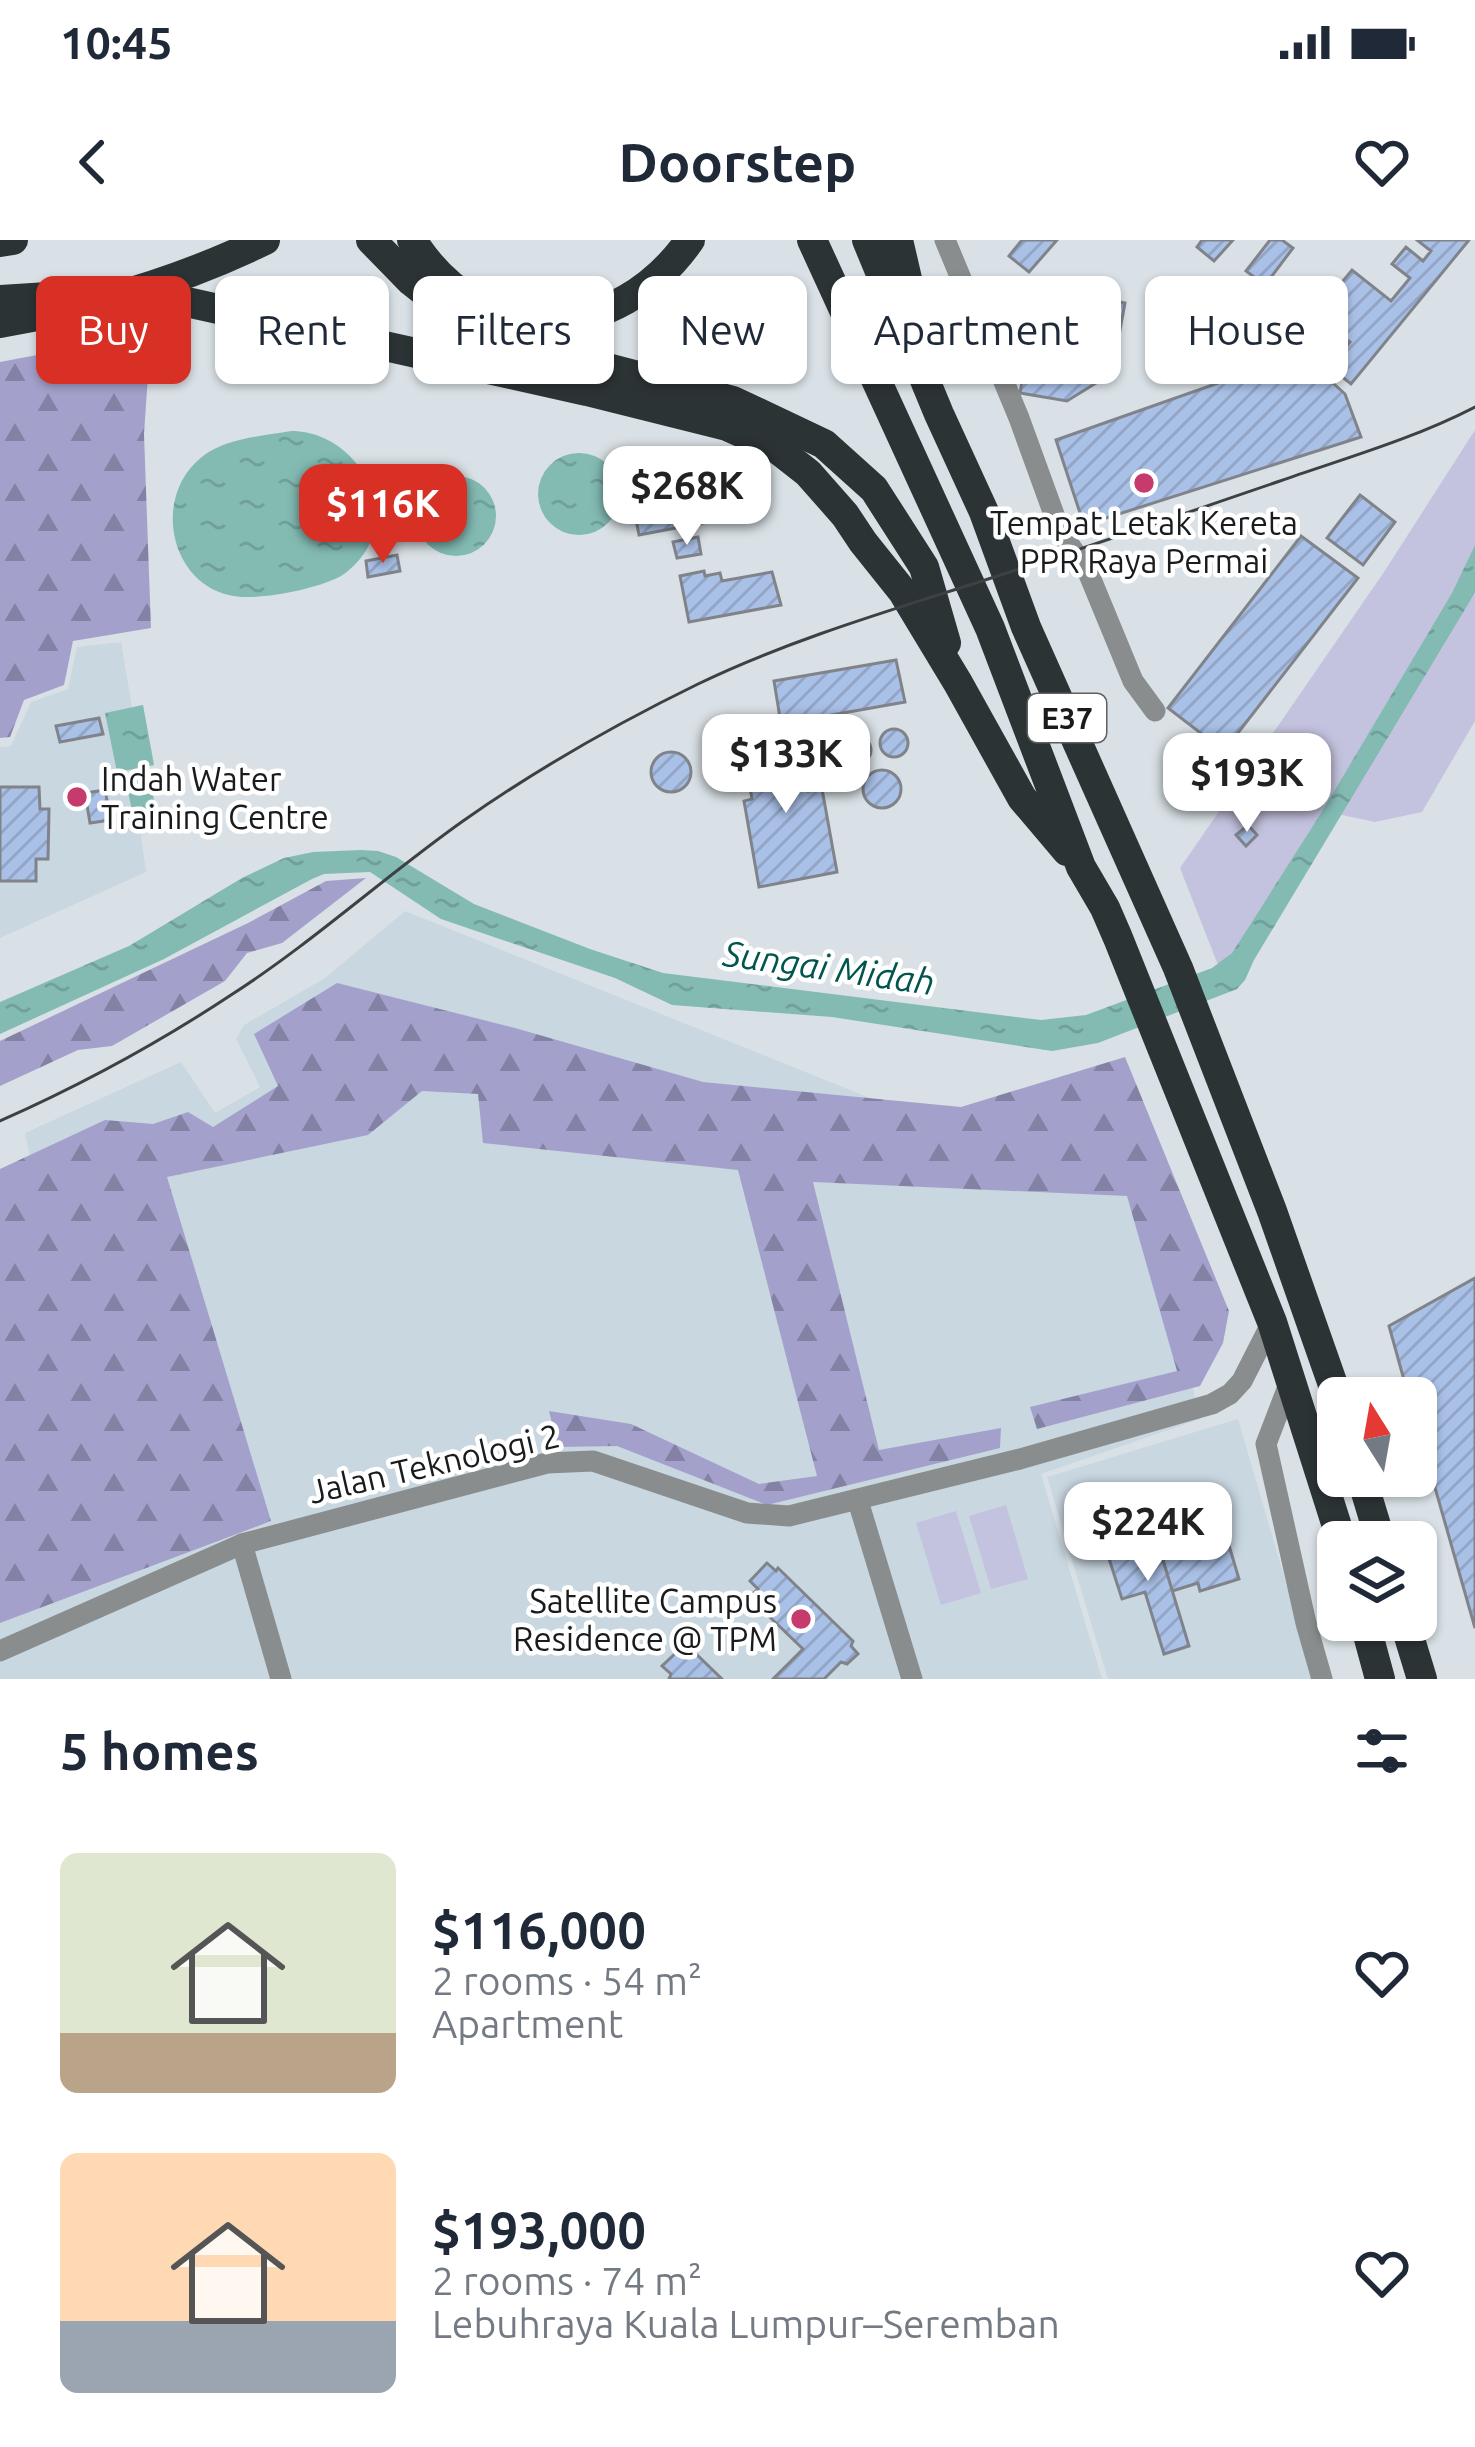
<!DOCTYPE html>
<html lang="en">
<head>
<meta charset="utf-8">
<style>
	body { margin:0; font-family:Ubuntu,sans-serif; background:#f6f6f7; color:#1f2937; height:100vh; display:flex; flex-direction:column; font-size:45px; white-space:nowrap }
	* { box-sizing:border-box; margin:0 }
	p { font-size:39px; color:#747a83 }
	.icon { flex:none; width:66px; height:66px; fill:none; stroke:currentColor; stroke-width:2; stroke-linecap:round; stroke-linejoin:round }
	.map { position:relative; height:1439px; overflow:hidden }
	.sheet { display:flex; flex-direction:column; background:#fff; flex:1 }
	.sheet>* { flex:none }
	.banner { position:absolute; left:36px; top:36px; width:1404px; height:108px; display:flex; gap:24px }
	.needle { width:78px; rotate:349deg }
	.tools { position:absolute; left:1317px; top:1137px; display:grid; gap:24px }
	.tools a { display:grid; place-items:center; width:120px; height:120px; border-radius:18px; background:#fff; box-shadow:0 3px 9px #0004; font-size:60px }
	.price { position:absolute; translate:-50% -102px; padding:0 27px; border-radius:24px; background:#fff; color:#222; font-size:39px; line-height:78px; filter:drop-shadow(0 3px 6px #0008) }
	.price::after { content:''; position:absolute; left:50%; top:72px; width:36px; height:27px; margin-left:-18px; background:inherit; clip-path:polygon(0 0,100% 0,50% 100%) }
	.price.on { background:#d93025; color:#fff }
	ul { padding:0; list-style:none }
	li { display:flex; align-items:center; gap:36px; height:300px; padding:0 60px }
	li span { display:grid; place-items:center; flex:none; width:336px; height:240px; border-radius:18px; color:#555 }
	li>.icon { margin-inline-start:auto }
	span .icon { width:144px; height:144px; fill:#fffc; stroke-width:1 }
	li b { font-size:51px }
	h2 { display:flex; justify-content:space-between; align-items:center; height:144px; padding:0 60px; font-size:51px }
	.pill { padding:0 42px; border-radius:18px; background:#fff; box-shadow:0 3px 9px #0004; font-size:42px; line-height:108px }
	.pill.on { background:#d93025; color:#fff }
	.status { display:flex; justify-content:space-between; align-items:center; height:84px; padding:0 60px; background:#fff; direction:ltr }
	.status svg { height:33px; fill:currentColor }
	header { display:flex; justify-content:space-between; align-items:center; height:156px; padding:0 60px; background:#fff; font-size:54px; font-weight:700 }
	.map>svg:first-child { display:block }
	.built { fill:#c9d7e1 }
	.forest { fill:url(#forest-firs) }
	.green { fill:#c4c3df }
	.water { fill:url(#water-ripples) }
	.building { fill:url(#building-hatch); stroke:#80848a; stroke-width:3 }
	.lines { fill:none; stroke-linecap:round; stroke-linejoin:round }
	.minor { stroke:#898d8d; stroke-width:21 }
	.highway { stroke:#2c3335; stroke-width:30 }
	.tram { stroke:#3e4144; stroke-width:3 }
	.highway-bridge { stroke:#2c3335; stroke-width:30 }
	.poi-dot { fill:#c63a6d; stroke:#fff; stroke-width:4.5 }
	.labels { text-anchor:middle; dominant-baseline:central; stroke-width:9; stroke-linejoin:round; paint-order:stroke }
	.shield { fill:#fff; stroke:#5e5f61; stroke-width:3 }
	.shield-label { font-size:30px; font-weight:bold; fill:#191b1d }
	.poi-label { font-size:33px; fill:#191b1d; stroke:#fff }
	.street-label { font-size:33px; fill:#191b1d; stroke:#fff }
	.water-label { font-size:36px; font-style:italic; fill:#00554e; stroke:#fff }
</style>
</head>
<body>
<div class="status"><b>10:45</b><svg viewBox="0 0 49 12"><path d="M0 12V9h3v3zM5 12V6h3v6zM10 12V3h3v9zM15 12V0h3v12zM26 1h20v11H26zM47 4h2v5h-2z"/></svg></div>
<header><svg class="icon" aria-label="back" viewBox="0 0 24 24"><path d="M15 5l-7 7 7 7"/></svg>Doorstep<svg class="icon" aria-label="heart" viewBox="0 0 24 24"><path d="M12 20l-8-8c-3-5 5-10 8-4 3-6 11-1 8 4z"/></svg></header>
<div class="map">
<svg width="1475" height="1439" viewBox="0 0 1475 1439">
	<defs>
		<pattern id="forest-firs" width="22" height="20" patternUnits="userSpaceOnUse" patternTransform="scale(3)"><rect width="22" height="20" fill="#a3a1cb"/><path d="M5 1l3.5 6h-7zM16 11l3.5 6h-7z" fill="#8482a4"/></pattern>
		<pattern id="water-ripples" width="26" height="14" patternUnits="userSpaceOnUse" patternTransform="scale(3)"><rect width="26" height="14" fill="#83bbb3"/><path d="M2 4q2-2 4 0t4 0M15 11q2-2 4 0t4 0" fill="none" stroke="#71a09a"/></pattern>
		<pattern id="building-hatch" width="6" height="6" patternUnits="userSpaceOnUse" patternTransform="scale(3)"><rect width="6" height="6" fill="#aac1e7"/><path d="M-1 1l2-2M0 6l6-6M5 7l2-2" fill="none" stroke="#92a5c6"/></pattern>
	</defs>
	<rect width="100%" height="100%" fill="#d9e1e6"/>
	<!-- built -->
	<g class="built">
		<polygon points="121,402 132,467 143,465 154,525 140,528 145,540 152,545 155,569 150,573 152,589 139,581 146,632 0,698 0,507 11,506 31,462 68,449 77,407"/>
		<polygon points="405,671 972,899 1123,912 1188,1128 1200,1179 1041,1234 1102,1439 0,1439 0,936 31,922 25,893 181,822 215,873 260,847 236,799 244,785 325,738"/>
		<polygon points="1238,1179 1314,1439 1108,1439 1047,1237"/>
	</g>
	<!-- forest -->
	<g class="forest">
		<polygon points="150,106 144,194 151,388 73,401 64,445 24,460 10,497 0,498 0,122 37,115"/>
		<polygon points="366,638 282,703 247,713 225,741 112,806 78,810 0,846 0,801 248,683 326,641"/>
		<polygon points="337,743 515,788 703,842 961,867 1125,817 1229,1071 1223,1103 1200,1146 1037,1189 1030,1167 1177,1131 1127,956 813,942 879,1210 1001,1188 1000,1208 767,1265 617,1206 558,1207 549,1171 631,1184 759,1244 817,1236 738,930 483,903 478,854 422,851 368,895 167,937 271,1281 0,1383 0,929 105,880 153,884 188,872 213,887 278,846 254,794"/>
	</g>
	<!-- green -->
	<g class="green">
		<polygon points="1475,190 1475,481 1422,572 1375,582 1323,571 1232,713 1218,725 1180,628 1384,332"/>
		<polygon points="1006,1265 1028,1339 991,1349 969,1276"/>
		<polygon points="956,1271 981,1353 941,1365 916,1283"/>
	</g>
	<!-- water -->
	<g class="water">
		<path d="M291 191C364 191 409 288 344 334 326 347 269 358 246 357 173 357 147 259 203 216 227 198 263 196 291 191Z"/>
		<circle cx="579" cy="254" r="41"/>
		<circle cx="456" cy="276" r="40"/>
		<polygon points="1475,305 1475,352 1470,361 1254,720 1245,740 1237,749 1098,803 1052,811 832,777 672,765 615,738 441,679 370,632 324,634 312,639 164,719 0,794 0,762 129,706 242,638 284,618 313,612 361,610 378,611 396,617 474,664 590,709 663,733 1041,780 1086,775 1212,728 1232,713 1323,570 1452,353"/>
		<polygon points="143,465 154,525 140,528 145,540 152,545 155,569 150,573 152,589 133,574 127,548 139,528 117,532 105,473"/>
	</g>
	<!-- building -->
	<g class="building">
		<polygon points="1022,0 1057,0 1029,32 1009,16"/>
		<polygon points="1202,0 1233,0 1214,21 1197,7"/>
		<polygon points="1270,0 1282,0 1293,8 1265,45 1246,31"/>
		<polygon points="1417,0 1469,0 1351,144 1330,127 1350,102 1334,90 1314,114 1295,99 1352,30 1391,61 1410,38 1392,24 1406,7 1423,21 1431,11"/>
		<polygon points="1074,54 1125,63 1112,133 1067,161 1020,153 1031,89 1066,95"/>
		<polygon points="1301,114 1345,154 1361,197 1084,285 1056,200"/>
		<polygon points="703,231 710,252 718,249 721,267 713,269 713,281 639,295 630,249"/>
		<polygon points="1360,255 1395,282 1363,325 1327,298"/>
		<polygon points="1301,296 1358,338 1224,511 1168,468"/>
		<polygon points="698,297 701,314 677,318 673,302"/>
		<polygon points="397,315 400,331 368,337 366,321"/>
		<polygon points="704,331 705,336 720,333 722,341 772,332 781,365 689,382 680,336"/>
		<polygon points="896,420 905,462 781,484 774,441"/>
		<polygon points="99,478 103,494 60,502 56,486"/>
		<circle cx="894" cy="503" r="14"/>
		<circle cx="858" cy="510" r="13"/>
		<polygon points="797,497 808,551 822,549 837,632 759,647 744,561 752,559 743,508"/>
		<circle cx="671" cy="532" r="20"/>
		<circle cx="882" cy="549" r="19"/>
		<polygon points="0,547 39,547 40,569 49,569 48,619 36,619 36,641 0,641"/>
		<polygon points="105,550 111,580 90,583 85,553"/>
		<polygon points="1248,585 1257,595 1246,606 1236,595"/>
		<polygon points="1475,1038 1475,1388 1416,1181 1416,1158 1409,1158 1389,1086"/>
		<polygon points="1214,1255 1239,1339 1200,1351 1198,1343 1172,1351 1152,1284 1177,1276 1175,1267"/>
		<polygon points="1147,1265 1152,1284 1148,1285 1150,1291 1121,1300 1119,1295 1110,1298 1108,1290 1116,1288 1113,1276"/>
		<polygon points="1152,1284 1189,1406 1164,1414 1145,1352 1122,1359 1103,1300 1119,1295 1121,1300 1150,1291 1148,1285"/>
		<polygon points="767,1323 776,1331 778,1328 853,1401 851,1406 858,1414 847,1424 841,1422 824,1439 773,1439 803,1409 749,1357 758,1349 750,1341"/>
		<polygon points="681,1408 689,1416 693,1411 722,1439 669,1439 671,1434 662,1426"/>
	</g>
	<g class="lines">
		<!-- minor -->
		<g class="minor">
			<polyline points="945,0 1019,178 1060,291 1088,332 1133,441 1155,471"/>
			<polyline points="1291,1139 1266,1204 1306,1383 1322,1439"/>
			<polyline points="858,1261 912,1439"/>
			<polyline points="242,1304 281,1439"/>
			<polyline points="0,1411 242,1304 547,1223 593,1221 747,1273 789,1276 1020,1219 1212,1164 1230,1154 1242,1141 1272,1082"/>
		</g>
		<!-- highway -->
		<g class="highway">
			<polyline points="371,0 411,41 453,74 520,105 733,161 824,204 874,249 924,327 946,403"/>
			<path d="M412 0C482 112 617 104 690 0"/>
			<polyline points="812,0 990,388 1081,627 1105,668 1118,698 1272,1082 1342,1302"/>
			<polyline points="867,0 939,174 984,272 1026,387 1178,728 1272,971 1338,1159"/>
			<polyline points="898,0 917,82"/>
			<polyline points="0,2 13,0"/>
			<polyline points="0,60 95,54 173,59 587,151 727,186 776,208 808,233 845,275 863,302 903,352 958,443 1022,558 1067,611"/>
			<polyline points="1361,1236 1381,1302"/>
			<polyline points="1364,1380 1380,1439"/>
			<polyline points="1404,1380 1422,1439"/>
		</g>
		<!-- tram -->
		<path class="tram" d="M0 881C81 845 157 804 231 755 312 703 384 637 463 581 537 529 616 484 698 444 787 401 885 372 979 342 1080 310 1180 275 1280 241 1346 218 1413 199 1475 167"/>
		<!-- highway-bridge -->
		<path class="highway-bridge" d="M0 83C92 67 181 41 265 0"/>
	</g>
	<!-- markers -->
	<g class="poi-dot">
		<circle cx="1144" cy="243" r="12"/>
		<circle cx="77" cy="557" r="12"/>
		<circle cx="801" cy="1379" r="12"/>
	</g>
	<g class="labels">
		<!-- shield labels -->
		<rect class="shield" x="1028" y="454" width="78" height="48" rx="9"/>
		<g class="shield-label">
			<text x="1067" y="478">E37</text>
		</g>
		<!-- poi labels -->
		<g class="poi-label">
			<text x="1144" y="282">Tempat Letak Kereta<tspan x="1144" dy="38">PPR Raya Permai</tspan></text>
			<text x="101" y="538" text-anchor="start">Indah Water<tspan x="101" dy="38">Training Centre</tspan></text>
			<text x="777" y="1360" text-anchor="end">Satellite Campus<tspan x="777" dy="38">Residence @ TPM</tspan></text>
		</g>
		<!-- street labels -->
		<g class="street-label">
			<text transform="translate(434 1223) rotate(-13)">Jalan Teknologi 2</text>
		</g>
		<!-- water labels -->
		<g class="water-label">
			<text transform="translate(829 727) rotate(8)">Sungai Midah</text>
		</g>
	</g>
</svg>
<div class="tools">
<a><svg class="needle" viewBox="-14 -14 28 28"><path d="M0-13l5 13h-10z" fill="#e53935"/><path d="M0 13l5-13h-10z" fill="#747a83"/></svg></a>
<a><svg class="icon" aria-label="layers" viewBox="0 0 24 24"><path d="M12 4l9 5-9 5-9-5zM3 14l9 5 9-5"/></svg></a>
</div>
<b class="price" style="left:687px;top:308px">$268K</b>
<b class="price on" style="left:383px;top:326px">$116K</b>
<b class="price" style="left:786px;top:576px">$133K</b>
<b class="price" style="left:1247px;top:595px">$193K</b>
<b class="price" style="left:1148px;top:1344px">$224K</b>
<div class="banner">
<a class="pill on">Buy</a>
<a class="pill">Rent</a>
<a class="pill">Filters</a>
<a class="pill">New</a>
<a class="pill">Apartment</a>
<a class="pill">House</a>
</div>
</div>
<section class="sheet">
<h2>5 homes<svg class="icon" aria-label="filters" viewBox="0 0 24 24"><path d="M4 7h16M4 17h16"/><circle cx="9" cy="7" r="2"/><circle cx="15" cy="17" r="2"/></svg></h2>
<ul>
<li><span style="background:linear-gradient(#dfe7d0 75%,#b9a48a 0)"><svg class="icon" aria-label="home" viewBox="0 0 24 24"><path d="M3 11l9-7 9 7M6 9v11h12V9"/></svg></span><div><b>$116,000</b><p>2 rooms · 54 m²</p><p>Apartment</p></div><svg class="icon" aria-label="heart" viewBox="0 0 24 24"><path d="M12 20l-8-8c-3-5 5-10 8-4 3-6 11-1 8 4z"/></svg></li>
<li><span style="background:linear-gradient(#ffd9b3 70%,#9aa5b1 0)"><svg class="icon" aria-label="home" viewBox="0 0 24 24"><path d="M3 11l9-7 9 7M6 9v11h12V9"/></svg></span><div><b>$193,000</b><p>2 rooms · 74 m²</p><p>Lebuhraya Kuala Lumpur–Seremban</p></div><svg class="icon" aria-label="heart" viewBox="0 0 24 24"><path d="M12 20l-8-8c-3-5 5-10 8-4 3-6 11-1 8 4z"/></svg></li>
</ul>
</section>
</body>
</html>
